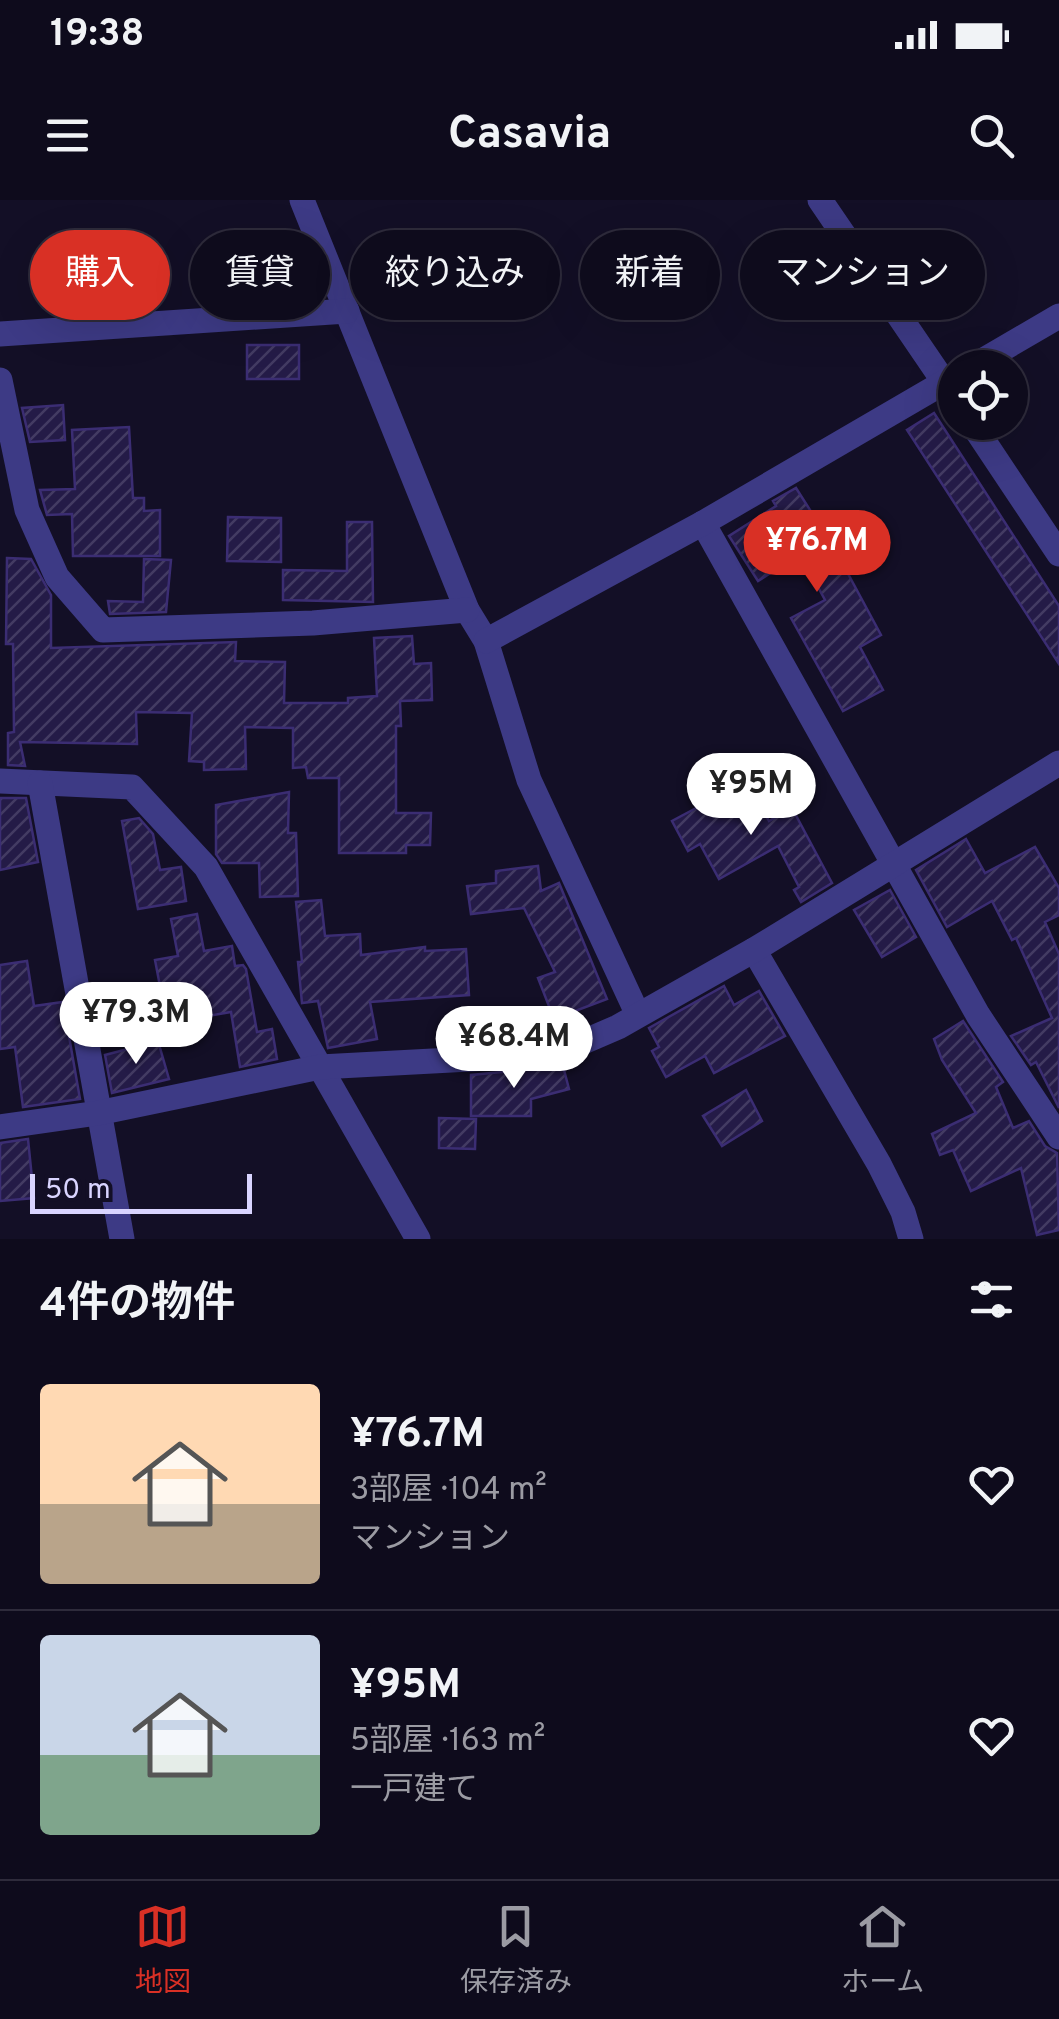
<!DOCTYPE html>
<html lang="ja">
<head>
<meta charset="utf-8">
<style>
	body { margin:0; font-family:Overpass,"Noto Sans JP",sans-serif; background:#171425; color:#f1f3f6; height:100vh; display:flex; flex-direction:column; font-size:38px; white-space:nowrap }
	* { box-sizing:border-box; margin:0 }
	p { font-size:32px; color:#9b9ba3 }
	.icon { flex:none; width:55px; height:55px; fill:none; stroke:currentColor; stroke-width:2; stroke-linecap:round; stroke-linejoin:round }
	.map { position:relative; height:1039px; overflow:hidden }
	.panel { display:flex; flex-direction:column; background:#0e0b1c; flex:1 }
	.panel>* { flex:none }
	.top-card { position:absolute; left:30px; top:30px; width:1000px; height:90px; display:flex; gap:20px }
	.buttons { position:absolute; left:938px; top:150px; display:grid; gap:20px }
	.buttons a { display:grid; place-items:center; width:90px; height:90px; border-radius:50%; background:#0e0b1c; box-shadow:0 10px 40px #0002,0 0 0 2px #2e2b3b; font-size:50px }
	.scale { position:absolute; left:30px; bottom:25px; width:222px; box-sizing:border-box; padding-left:10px; border:5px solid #d9d4ff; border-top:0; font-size:28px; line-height:35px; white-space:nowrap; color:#d9d4ff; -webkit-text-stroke:8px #130f26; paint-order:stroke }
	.price { position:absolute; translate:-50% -85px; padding:0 22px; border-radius:35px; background:#fff; color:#222; font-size:32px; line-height:65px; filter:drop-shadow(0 2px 5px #0008) }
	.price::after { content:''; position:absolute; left:50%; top:60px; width:30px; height:22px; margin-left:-15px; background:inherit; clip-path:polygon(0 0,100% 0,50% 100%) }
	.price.current { background:#d93025; color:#fff }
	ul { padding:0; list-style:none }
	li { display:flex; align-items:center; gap:30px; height:250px; padding:0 40px }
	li+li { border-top:2px solid #2e2b3b }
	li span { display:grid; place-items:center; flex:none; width:280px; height:200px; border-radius:10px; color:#555 }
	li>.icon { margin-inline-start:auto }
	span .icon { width:120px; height:120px; fill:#fffc; stroke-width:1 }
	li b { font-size:42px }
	h2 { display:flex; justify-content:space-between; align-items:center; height:120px; padding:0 40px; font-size:42px }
	.pill { padding:0 35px; border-radius:45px; background:#0e0b1c; box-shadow:0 10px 40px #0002,0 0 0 2px #2e2b3b; font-size:35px; line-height:90px }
	.pill.current { background:#d93025; color:#fff }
	.status { display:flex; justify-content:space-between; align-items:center; height:70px; padding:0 50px; background:#0e0b1c; direction:ltr }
	.status svg { height:28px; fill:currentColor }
	header { display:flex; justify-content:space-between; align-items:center; height:130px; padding:0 40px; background:#0e0b1c; font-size:45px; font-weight:700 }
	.dock { display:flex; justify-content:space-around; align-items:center; height:140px; border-top:2px solid #2e2b3b; background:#0e0b1c; font-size:28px; color:#9b9ba3 }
	.dock a { display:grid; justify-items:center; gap:5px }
	.dock .current { color:#d93025 }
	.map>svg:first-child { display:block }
	.building { fill:url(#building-hatch); stroke:#3b2d73; stroke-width:2.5 }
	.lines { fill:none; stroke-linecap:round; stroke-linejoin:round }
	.minor { stroke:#3d3a85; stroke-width:25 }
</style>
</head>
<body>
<div class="status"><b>19:38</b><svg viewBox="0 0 49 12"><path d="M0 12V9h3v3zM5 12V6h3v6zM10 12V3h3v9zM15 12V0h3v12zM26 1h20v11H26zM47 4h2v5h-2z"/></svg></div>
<header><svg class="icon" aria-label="menu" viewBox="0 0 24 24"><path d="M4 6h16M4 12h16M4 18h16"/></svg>Casavia<svg class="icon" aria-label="search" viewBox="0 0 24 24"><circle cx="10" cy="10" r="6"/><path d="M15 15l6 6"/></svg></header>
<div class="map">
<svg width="1059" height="1039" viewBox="0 0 1059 1039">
	<defs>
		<pattern id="building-hatch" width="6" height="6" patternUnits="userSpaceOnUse" patternTransform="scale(2.5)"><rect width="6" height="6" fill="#241b47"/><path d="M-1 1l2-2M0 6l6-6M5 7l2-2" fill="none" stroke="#433b63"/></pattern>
	</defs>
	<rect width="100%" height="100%" fill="#130f26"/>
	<!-- building -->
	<g class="building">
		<rect x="247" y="145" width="52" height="34"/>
		<polygon points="63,205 65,240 30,242 22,208"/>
		<polygon points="934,213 1059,406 1059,464 907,230"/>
		<polygon points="129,227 133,298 144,298 144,311 160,310 160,356 73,356 72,314 47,315 40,290 75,289 72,230"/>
		<polygon points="796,288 833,346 881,435 860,447 883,490 843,511 791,418 825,400 800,354 758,381 729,336 776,306 773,301"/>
		<polygon points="228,317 281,318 281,362 227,361"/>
		<polygon points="347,322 372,322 373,402 283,400 283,370 347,371"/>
		<polygon points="7,358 31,359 51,395 51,448 236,442 235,461 285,462 284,503 348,503 348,498 377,496 374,438 412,436 414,464 431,463 432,500 400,501 401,526 396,526 396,613 431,613 430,645 406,645 406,653 339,653 339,578 308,578 306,567 293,568 293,528 245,527 246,569 204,570 204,562 189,561 192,513 136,512 137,544 20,542 25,566 8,565 8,533 14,532 13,444 6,444"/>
		<polygon points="144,359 171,360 166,412 110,414 108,401 143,402"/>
		<polygon points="747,581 769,621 792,608 832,683 801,702 794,690 799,687 778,646 719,679 700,644 688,651 672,621"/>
		<polygon points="289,592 288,633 296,633 298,696 260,697 259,663 222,663 216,654 216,605"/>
		<polygon points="0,598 26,598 38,662 0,670"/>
		<polygon points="139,618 153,634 160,670 181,667 186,701 138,709 122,621"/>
		<polygon points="966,639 985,673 1035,647 1059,688 1059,715 1045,722 1059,754 1059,908 1036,862 1031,865 1011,836 1052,818 1016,738 1012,740 992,701 947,727 916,670"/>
		<polygon points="538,666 541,691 559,683 607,799 554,819 538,778 555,772 524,708 471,714 467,686 496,683 496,671"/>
		<polygon points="890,690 916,737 882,757 854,710"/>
		<polygon points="321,700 325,736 360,734 361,755 425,747 425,751 466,749 469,795 370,802 377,839 328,848 318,801 302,803 298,762 302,762 296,702"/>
		<polygon points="197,714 204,751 232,746 235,766 243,765 246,769 257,832 272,829 277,859 240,867 231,812 167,823 155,760 178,756 171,719"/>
		<polygon points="27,761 34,806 63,802 80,899 23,907 15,847 0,849 0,765"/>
		<polygon points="724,786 734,805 759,791 785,836 714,873 705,856 666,877 652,851 659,847 649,828"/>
		<polygon points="963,821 1003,882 996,887 1013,928 1029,921 1045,946 1057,953 1059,1030 1037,1035 1021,968 971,991 953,950 940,955 932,934 976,913 942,860 934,839"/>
		<polygon points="158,841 169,879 112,893 105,855"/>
		<polygon points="563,866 569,889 531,899 531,916 471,916 471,875"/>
		<polygon points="746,890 762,921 722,946 703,916"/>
		<polygon points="439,918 476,919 475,949 439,948"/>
		<polygon points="28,939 34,998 0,1001 0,943"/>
	</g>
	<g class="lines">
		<!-- minor -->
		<g class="minor">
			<polyline points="302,0 467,410 486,441 529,580 638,815"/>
			<polyline points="820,0 955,198"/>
			<polyline points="0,134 347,111"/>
			<polyline points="970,168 1059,116"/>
			<polyline points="0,180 27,310 57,377 103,430 313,423 467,410"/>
			<polyline points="971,222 1059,354"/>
			<polyline points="703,323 978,815 1059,937"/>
			<polyline points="486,441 703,323 955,176"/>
			<polyline points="0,581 132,587 206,667 418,1039"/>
			<polyline points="40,583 122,1039"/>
			<polyline points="754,750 879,964 903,1012 911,1039"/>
			<polyline points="0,927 98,913 320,867 489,858 567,849 618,827 754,750 1059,563"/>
		</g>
	</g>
</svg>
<div class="buttons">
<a><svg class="icon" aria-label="locate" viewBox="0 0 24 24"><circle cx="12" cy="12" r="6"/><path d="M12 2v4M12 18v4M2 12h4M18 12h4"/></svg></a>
</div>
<div class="scale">50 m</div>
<b class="price current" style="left:817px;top:395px">¥76.7M</b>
<b class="price" style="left:751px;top:638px">¥95M</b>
<b class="price" style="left:136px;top:867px">¥79.3M</b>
<b class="price" style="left:514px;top:891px">¥68.4M</b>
<div class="top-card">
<a class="pill current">購入</a>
<a class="pill">賃貸</a>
<a class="pill">絞り込み</a>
<a class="pill">新着</a>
<a class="pill">マンション</a>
</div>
</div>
<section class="panel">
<h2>4件の物件<svg class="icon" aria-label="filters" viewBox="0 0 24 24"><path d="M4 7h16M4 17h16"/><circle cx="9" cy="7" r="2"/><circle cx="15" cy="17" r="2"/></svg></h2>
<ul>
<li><span style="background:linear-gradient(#ffd9b3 60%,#b9a48a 0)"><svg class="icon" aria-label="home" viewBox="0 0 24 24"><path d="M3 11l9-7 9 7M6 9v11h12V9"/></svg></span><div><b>¥76.7M</b><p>3部屋 · 104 m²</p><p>マンション</p></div><svg class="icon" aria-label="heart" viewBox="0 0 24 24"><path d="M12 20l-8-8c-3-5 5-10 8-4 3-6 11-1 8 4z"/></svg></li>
<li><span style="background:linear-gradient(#c9d6e8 60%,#7fa58c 0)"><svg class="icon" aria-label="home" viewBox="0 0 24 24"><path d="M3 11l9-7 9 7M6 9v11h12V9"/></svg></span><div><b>¥95M</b><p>5部屋 · 163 m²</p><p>一戸建て</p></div><svg class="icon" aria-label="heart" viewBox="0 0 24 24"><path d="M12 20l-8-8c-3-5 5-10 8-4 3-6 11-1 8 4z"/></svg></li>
</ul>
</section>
<nav class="dock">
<a class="current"><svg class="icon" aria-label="map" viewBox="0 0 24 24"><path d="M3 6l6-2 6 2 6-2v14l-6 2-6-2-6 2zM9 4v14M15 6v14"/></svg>地図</a>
<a><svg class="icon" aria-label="saved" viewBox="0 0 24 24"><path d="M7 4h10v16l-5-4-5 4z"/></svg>保存済み</a>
<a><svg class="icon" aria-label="home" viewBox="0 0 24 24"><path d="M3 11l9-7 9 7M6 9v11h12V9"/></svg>ホーム</a>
</nav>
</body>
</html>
